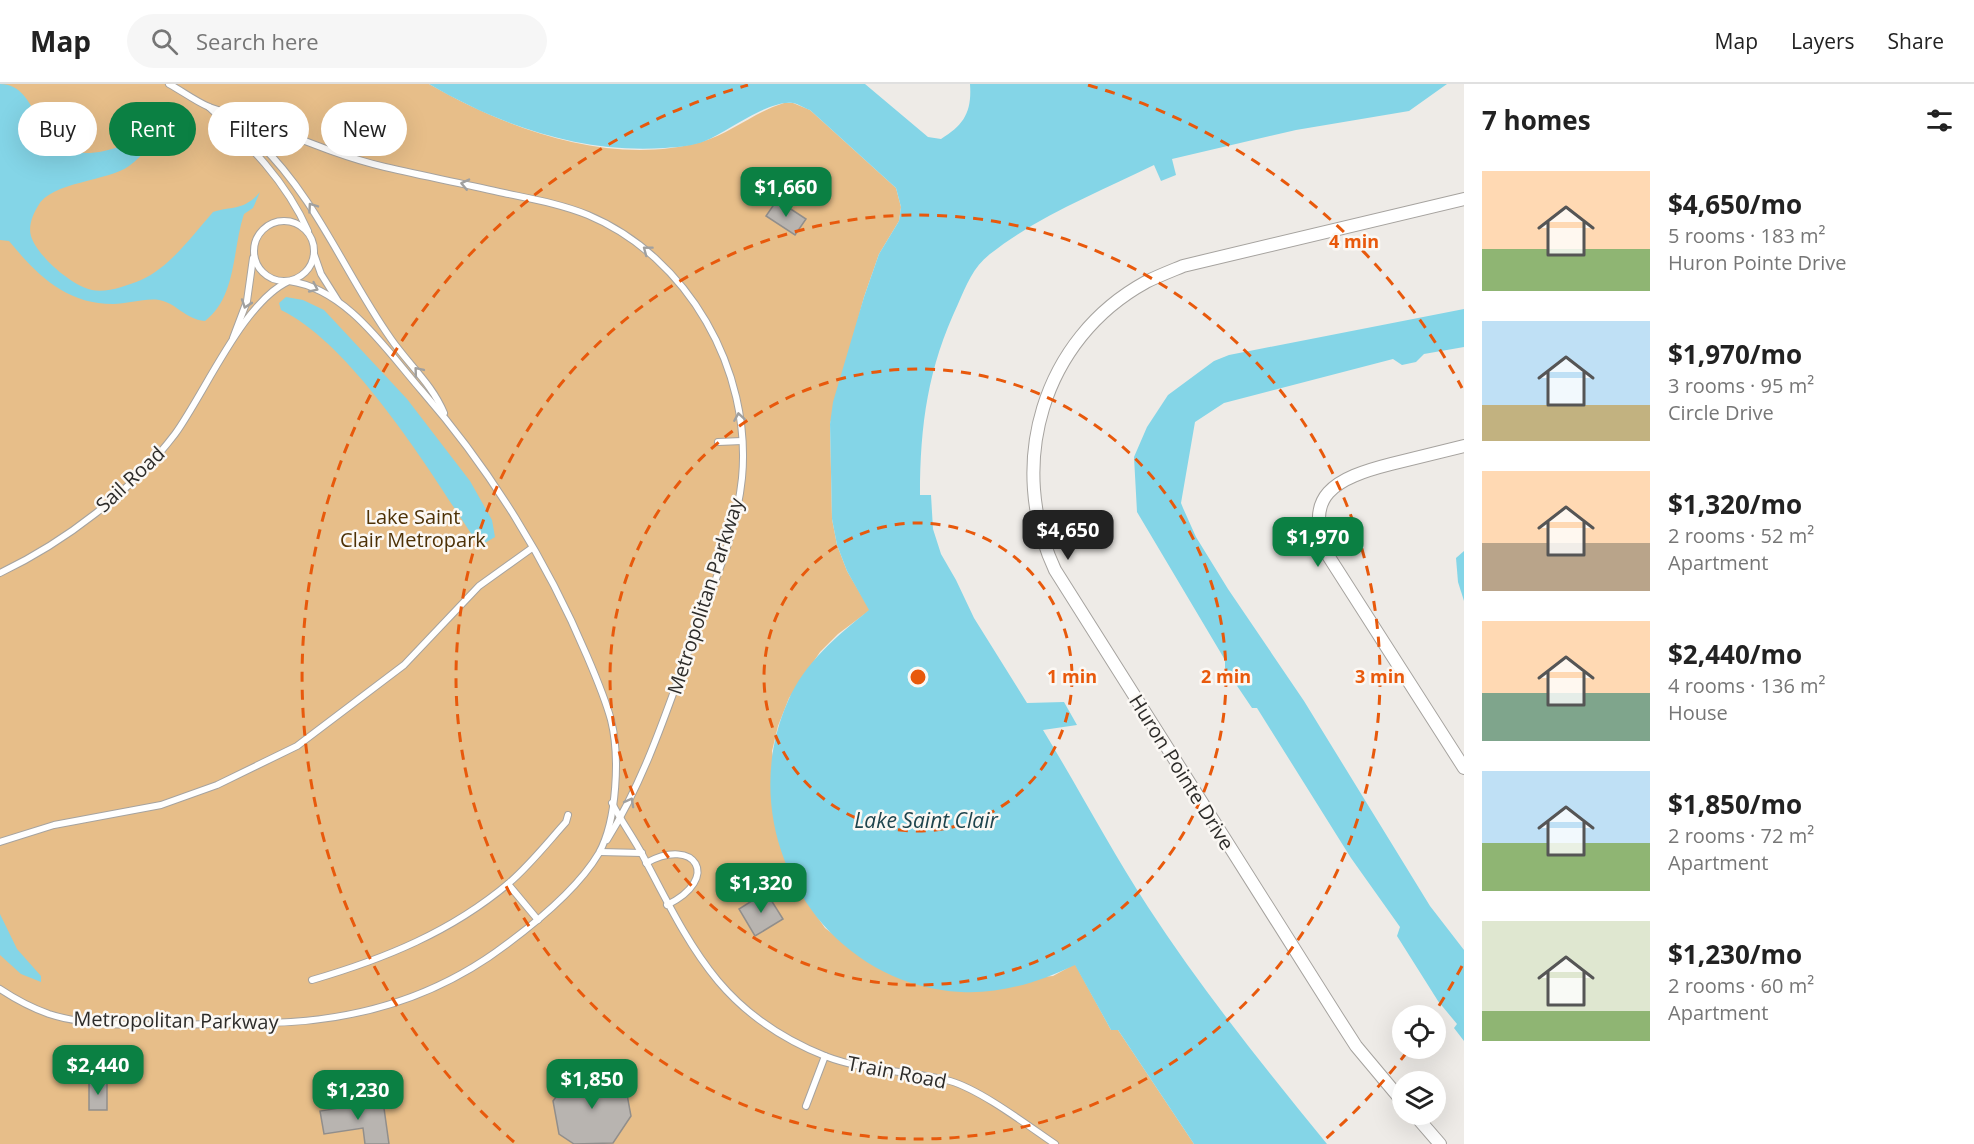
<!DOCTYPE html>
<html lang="en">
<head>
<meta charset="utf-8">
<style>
	body { margin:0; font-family:"Open Sans",sans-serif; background:#f6f6f6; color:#222; height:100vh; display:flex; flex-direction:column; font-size:22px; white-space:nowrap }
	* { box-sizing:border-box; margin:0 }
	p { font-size:20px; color:#767676 }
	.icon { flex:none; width:33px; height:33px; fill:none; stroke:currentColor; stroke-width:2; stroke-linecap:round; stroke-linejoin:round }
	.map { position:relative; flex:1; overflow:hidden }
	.side { display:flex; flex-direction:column; background:#fff; width:510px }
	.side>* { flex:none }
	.banner { position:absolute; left:18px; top:18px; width:570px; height:54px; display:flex; gap:12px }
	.controls { position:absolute; left:1392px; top:921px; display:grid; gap:12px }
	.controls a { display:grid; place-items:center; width:54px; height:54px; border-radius:50%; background:#fff; box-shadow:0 6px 24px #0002; font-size:30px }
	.price { position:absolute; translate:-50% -51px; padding:0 14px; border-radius:12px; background:#0b8043; color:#fff; font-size:20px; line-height:39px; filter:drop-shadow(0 2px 3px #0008) }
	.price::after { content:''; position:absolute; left:50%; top:36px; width:18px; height:14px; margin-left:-9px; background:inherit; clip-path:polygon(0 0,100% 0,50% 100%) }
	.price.current { background:#222; color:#fff }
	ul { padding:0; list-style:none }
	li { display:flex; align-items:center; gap:18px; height:150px; padding:0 18px }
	li span { display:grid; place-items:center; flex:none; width:168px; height:120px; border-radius:0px; color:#555 }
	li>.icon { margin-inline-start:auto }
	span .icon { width:72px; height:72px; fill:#fffc; stroke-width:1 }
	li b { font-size:26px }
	h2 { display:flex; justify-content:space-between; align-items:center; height:72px; padding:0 18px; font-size:26px }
	.tag { padding:0 21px; border-radius:27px; background:#fff; box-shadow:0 6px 24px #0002; font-size:21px; line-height:54px }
	.tag.current { background:#0b8043; color:#fff }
	header { display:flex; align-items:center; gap:36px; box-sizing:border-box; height:84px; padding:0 30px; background:#fff; border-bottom:2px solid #e0e0e0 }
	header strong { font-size:28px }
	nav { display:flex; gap:33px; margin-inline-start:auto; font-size:21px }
	.search { width:420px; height:54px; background:#f6f6f6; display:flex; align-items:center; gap:15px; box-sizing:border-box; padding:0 21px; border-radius:33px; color:#767676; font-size:22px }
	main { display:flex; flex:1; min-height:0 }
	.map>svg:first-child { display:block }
	.green { fill:#e7be89 }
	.water { fill:#84d5e7 }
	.building { fill:#b8b4b0; stroke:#918e8b; stroke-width:1.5 }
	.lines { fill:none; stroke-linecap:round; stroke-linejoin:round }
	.service-casing { stroke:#a6a39f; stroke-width:8 }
	.minor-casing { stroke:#a6a39f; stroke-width:14 }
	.service { stroke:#fff; stroke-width:6 }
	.minor { stroke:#fff; stroke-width:12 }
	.oneway { stroke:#a0a09f }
	.ring { fill:none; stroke:#e8590c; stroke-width:3; stroke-dasharray:10 8 }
	.labels { text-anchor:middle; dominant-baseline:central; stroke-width:5; stroke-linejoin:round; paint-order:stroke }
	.street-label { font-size:20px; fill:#2d2c2a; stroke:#fbf8f4 }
	.park-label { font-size:20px; fill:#4d3106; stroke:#fbf8f4 }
	.water-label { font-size:21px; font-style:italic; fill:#1e444d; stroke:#fbf8f4 }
	.centre { fill:#e8590c; stroke:#fbf8f4; stroke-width:3 }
	.ring-label { font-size:18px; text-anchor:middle; font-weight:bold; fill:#e8590c; stroke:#fbf8f4; stroke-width:5; stroke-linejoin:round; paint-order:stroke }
</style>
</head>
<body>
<header>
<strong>Map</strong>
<div class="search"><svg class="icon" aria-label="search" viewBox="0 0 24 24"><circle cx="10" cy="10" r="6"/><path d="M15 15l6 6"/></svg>Search here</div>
<nav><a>Map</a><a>Layers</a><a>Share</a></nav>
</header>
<main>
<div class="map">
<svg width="1464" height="1060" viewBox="0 0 1464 1060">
	<rect width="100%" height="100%" fill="#eeebe7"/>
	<!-- green -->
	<path class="green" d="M0 0H429C507 45 610 83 701 58 730 50 754 28 784 19H793L810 26 896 104 901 123 899 137 879 170 864 213 830 340 832 435 837 461 847 487 870 526 838 550 820 568 789 614 778 642 772 667 793 798 825 844 873 881 927 903 1053 892 1075 880 1111 946H1118L1194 1060H0Z"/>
	<!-- water -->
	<g class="water">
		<path d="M0 0C45 0 30 83 104 67 123 63 139 55 153 40H164C155 55 144 71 129 82 109 97 50 98 38 122 33 130 28 142 31 152 37 172 72 202 92 206 107 209 126 202 141 196 169 184 193 151 213 128 233 122 244 127 260 108L253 124 244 130C232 166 237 212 205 237 184 235 177 219 159 216 145 214 127 220 113 220 66 220 37 191 9 157L0 156Z"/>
		<path d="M429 0H865L928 53 941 55C964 41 972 28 970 0H1447L1409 27 1296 46 1172 75 1176 91 1161 97 1154 81C1099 108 1038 132 990 170 973 183 966 202 958 220 928 284 920 340 920 411H931L933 445 941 470 956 496 974 534 1027 619 1064 618 1077 641 1043 646C1079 705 1111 766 1148 823 1202 906 1265 984 1327 1060H1194L1118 946H1111L1075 881C1039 898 1002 910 961 908 818 900 731 745 788 617 805 578 837 552 869 526L847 487 837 461 832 435 830 340 833 318 864 213 879 170 899 137 901 123 896 104 810 26C804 24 799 20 793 19 770 15 727 48 705 57 693 62 678 63 665 64 581 70 499 41 429 0Z"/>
		<path d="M286 213 303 216 324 226 407 315 470 397 492 436 495 453 485 459 474 454C430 387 353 261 281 226L279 219Z"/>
		<polygon points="1464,225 1464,263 1424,270 1416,278 1402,281 1393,275 1224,319 1195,338 1181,419 1183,424 1196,453 1228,505 1304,617 1430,822 1464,866 1464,957 1454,944 1457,940 1438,917 1397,852 1400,843 1351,774 1257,624 1252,624 1225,584 1225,576 1137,428 1134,373 1147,343 1168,311 1214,277 1229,271"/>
		<polygon points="1464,467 1464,517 1458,498 1456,474"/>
		<polygon points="0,830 17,865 41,892 41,898 21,890 0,871"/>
	</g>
	<!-- building -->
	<g class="building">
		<polygon points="777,116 806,135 795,151 766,132"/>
		<polygon points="766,808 783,835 755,852 739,825"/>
		<polygon points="599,988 626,1005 631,1032 613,1059 574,1060 559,1050 553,1017 571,993"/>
		<rect x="89" y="999" width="18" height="27"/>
		<polygon points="383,1017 389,1060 365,1060 363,1044 324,1050 320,1027"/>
	</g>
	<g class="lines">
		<defs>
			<g id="service">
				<path d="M169 0C182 7 195 17 209 23 226 29 243 33 259 39 300 55 342 73 385 83 424 92 464 100 504 109 532 115 561 120 588 131 688 173 752 286 742 394 736 454 708 514 687 571 664 635 643 698 607 756"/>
				<path d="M209 23C248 59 286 97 308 147"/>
				<path d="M219 28C234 36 246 48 259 59 317 115 345 190 391 255 409 281 432 300 444 329"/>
				<circle cx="284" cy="167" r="30"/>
				<polyline points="314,170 321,190 338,217"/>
				<polyline points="233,254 247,217 253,174"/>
				<polyline points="718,358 742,357"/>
				<path d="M0 489C65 458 132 407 175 350 206 307 243 218 289 197 347 205 386 266 422 307 490 385 547 477 587 572 596 593 605 614 611 636 620 672 617 736 599 769 579 803 538 837 507 860 435 915 349 939 259 939 198 939 104 948 49 930 32 924 15 915 0 905"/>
				<path d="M612 719C621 737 633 753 642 770 691 863 720 930 825 972 866 988 909 986 950 997 981 1006 1027 1041 1055 1060"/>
				<polyline points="0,758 54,741 161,721 217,701 297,662 404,581 479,502 532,464"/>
				<polyline points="600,768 642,769"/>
				<path d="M646 779C695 752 722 794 667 821"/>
				<polyline points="508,800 538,836"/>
				<path d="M312 896C384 875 451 848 509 799 530 781 548 758 566 738L568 731"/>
				<polyline points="806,1022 825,972"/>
			</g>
			<g id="minor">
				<path d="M1464 362C1440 368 1416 374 1391 380 1336 394 1300 411 1329 473L1464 684"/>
				<path d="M1402 1017 1356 962 1338 934 1055 486C1006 381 1042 255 1146 198 1158 192 1171 187 1183 182L1464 115"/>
				<polyline points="1414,1030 1440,1060"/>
			</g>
		</defs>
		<!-- service casing -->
		<use href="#service" class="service-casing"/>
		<!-- minor casing -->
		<use href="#minor" class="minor-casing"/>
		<!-- service -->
		<use href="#service" class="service"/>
		<!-- minor -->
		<use href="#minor" class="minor"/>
	</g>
	<!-- one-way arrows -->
	<defs><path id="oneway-chevron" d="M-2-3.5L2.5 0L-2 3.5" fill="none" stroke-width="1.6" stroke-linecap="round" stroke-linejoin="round" transform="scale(1.5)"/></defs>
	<g class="oneway">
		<use href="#oneway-chevron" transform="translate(465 100) rotate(-167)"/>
		<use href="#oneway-chevron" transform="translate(312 123) rotate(-125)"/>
		<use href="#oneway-chevron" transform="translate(647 166) rotate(-143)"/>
		<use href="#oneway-chevron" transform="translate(314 204) rotate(25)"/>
		<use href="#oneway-chevron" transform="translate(246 220) rotate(109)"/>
		<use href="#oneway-chevron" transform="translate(418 287) rotate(-130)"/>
		<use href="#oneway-chevron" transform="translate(739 333) rotate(-99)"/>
		<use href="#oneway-chevron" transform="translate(630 718) rotate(-61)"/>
	</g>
	<!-- distance rings -->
	<g class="ring">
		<circle cx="918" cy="593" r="154"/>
		<circle cx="918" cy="593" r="308"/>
		<circle cx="918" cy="593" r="462"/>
		<path d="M1462 882A616 616 0 0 1 1435 928M1407 968A616 616 0 0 1 1322 1058M514 1058A616 616 0 0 1 748 1M1088 1A616 616 0 0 1 1462 304"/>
	</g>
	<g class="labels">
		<!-- street labels -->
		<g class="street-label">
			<text transform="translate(130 395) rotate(-43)">Sail Road</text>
			<text transform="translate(705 512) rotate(-72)">Metropolitan Parkway</text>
			<text transform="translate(1182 688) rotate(58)">Huron Pointe Drive</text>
			<text transform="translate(176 936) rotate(1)">Metropolitan Parkway</text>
			<text transform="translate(897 988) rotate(11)">Train Road</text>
		</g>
		<!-- park labels -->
		<g class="park-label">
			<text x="413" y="432">Lake Saint<tspan x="413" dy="23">Clair Metropark</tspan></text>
		</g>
		<!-- water labels -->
		<g class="water-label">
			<text x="926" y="736">Lake Saint Clair</text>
		</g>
	</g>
	<circle cx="918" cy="593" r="9" class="centre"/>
	<g class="ring-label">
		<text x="1354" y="164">4 min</text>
		<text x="1072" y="599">1 min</text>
		<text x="1226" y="599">2 min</text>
		<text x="1380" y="599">3 min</text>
	</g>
</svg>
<div class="controls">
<a><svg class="icon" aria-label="locate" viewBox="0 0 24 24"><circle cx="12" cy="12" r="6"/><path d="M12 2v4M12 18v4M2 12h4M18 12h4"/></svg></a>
<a><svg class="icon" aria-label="layers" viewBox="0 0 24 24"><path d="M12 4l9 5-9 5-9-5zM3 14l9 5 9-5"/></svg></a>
</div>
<b class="price" style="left:786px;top:134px">$1,660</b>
<b class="price current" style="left:1068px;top:477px">$4,650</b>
<b class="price" style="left:1318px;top:484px">$1,970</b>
<b class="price" style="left:761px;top:830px">$1,320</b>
<b class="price" style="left:98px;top:1012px">$2,440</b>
<b class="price" style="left:592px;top:1026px">$1,850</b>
<b class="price" style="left:358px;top:1037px">$1,230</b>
<div class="banner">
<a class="tag">Buy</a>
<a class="tag current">Rent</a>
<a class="tag">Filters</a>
<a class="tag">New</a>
</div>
</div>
<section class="side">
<h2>7 homes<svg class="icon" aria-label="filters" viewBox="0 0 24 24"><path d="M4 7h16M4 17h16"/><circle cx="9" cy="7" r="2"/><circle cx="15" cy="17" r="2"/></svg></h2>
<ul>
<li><span style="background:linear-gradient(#ffd9b3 65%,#8fb573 0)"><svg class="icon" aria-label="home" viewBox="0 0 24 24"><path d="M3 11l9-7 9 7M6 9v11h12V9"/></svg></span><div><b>$4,650/mo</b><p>5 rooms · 183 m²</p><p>Huron Pointe Drive</p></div></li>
<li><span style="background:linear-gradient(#bfe0f5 70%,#c2b280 0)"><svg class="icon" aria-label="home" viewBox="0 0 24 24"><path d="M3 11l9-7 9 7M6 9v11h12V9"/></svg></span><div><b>$1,970/mo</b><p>3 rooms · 95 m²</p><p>Circle Drive</p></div></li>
<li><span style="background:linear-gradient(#ffd9b3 60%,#b9a48a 0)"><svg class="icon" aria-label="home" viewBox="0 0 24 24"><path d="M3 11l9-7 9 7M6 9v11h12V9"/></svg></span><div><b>$1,320/mo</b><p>2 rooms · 52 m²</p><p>Apartment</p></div></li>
<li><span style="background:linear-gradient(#ffd9b3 60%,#7fa58c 0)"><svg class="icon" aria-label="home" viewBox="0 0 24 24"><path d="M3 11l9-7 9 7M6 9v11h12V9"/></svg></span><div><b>$2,440/mo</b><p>4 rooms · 136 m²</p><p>House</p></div></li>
<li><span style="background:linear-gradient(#bfe0f5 60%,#8fb573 0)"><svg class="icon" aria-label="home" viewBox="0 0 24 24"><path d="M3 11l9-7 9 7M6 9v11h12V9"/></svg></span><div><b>$1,850/mo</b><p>2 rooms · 72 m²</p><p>Apartment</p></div></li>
<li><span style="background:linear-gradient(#dfe7d0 75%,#8fb573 0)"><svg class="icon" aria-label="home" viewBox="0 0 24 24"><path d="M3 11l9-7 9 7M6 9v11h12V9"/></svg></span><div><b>$1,230/mo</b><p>2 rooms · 60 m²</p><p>Apartment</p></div></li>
</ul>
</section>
</main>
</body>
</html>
